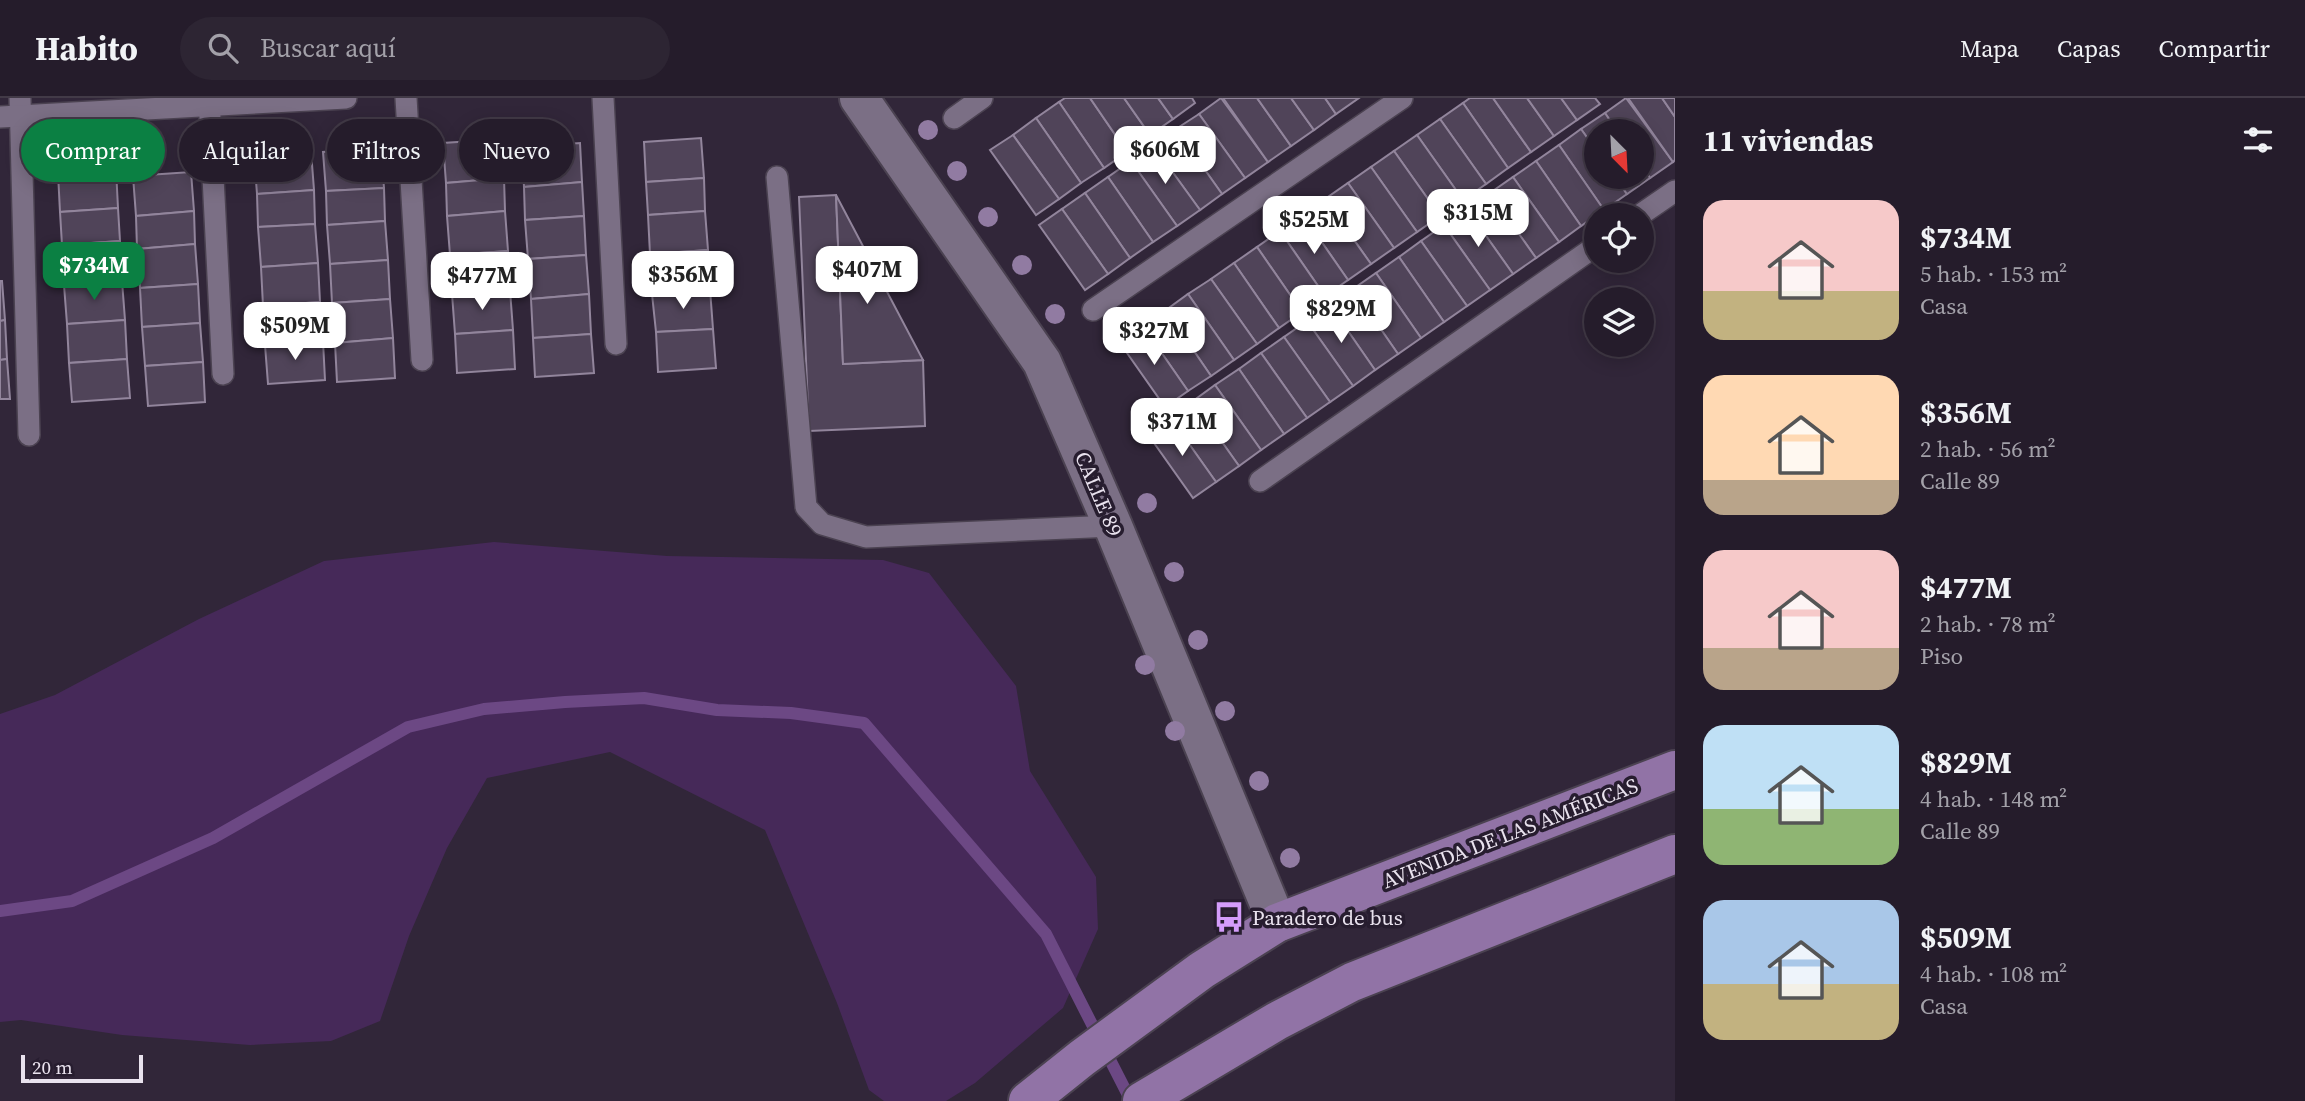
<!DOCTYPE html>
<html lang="es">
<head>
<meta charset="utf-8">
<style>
	body { margin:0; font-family:"Source Serif 4",serif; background:#2d2533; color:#f1f3f6; height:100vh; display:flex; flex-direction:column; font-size:26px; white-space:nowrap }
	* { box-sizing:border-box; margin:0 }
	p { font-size:23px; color:#a3a1a9 }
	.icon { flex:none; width:38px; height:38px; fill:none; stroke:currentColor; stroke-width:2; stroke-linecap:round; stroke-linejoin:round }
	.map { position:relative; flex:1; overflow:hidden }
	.details { display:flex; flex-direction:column; background:#251c2b; width:630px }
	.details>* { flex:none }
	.top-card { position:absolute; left:21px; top:21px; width:665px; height:63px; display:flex; gap:14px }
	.needle { width:46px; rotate:156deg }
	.buttons { position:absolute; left:1584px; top:21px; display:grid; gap:14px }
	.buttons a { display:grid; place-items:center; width:70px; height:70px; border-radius:50%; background:#251c2b; box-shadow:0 4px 18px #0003,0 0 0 2px #423a47; font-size:35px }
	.scale { position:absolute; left:21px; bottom:18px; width:122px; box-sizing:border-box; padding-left:7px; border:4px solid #e9e2ee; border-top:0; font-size:19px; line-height:24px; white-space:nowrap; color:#e9e2ee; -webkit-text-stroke:5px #271d2f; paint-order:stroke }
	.price { position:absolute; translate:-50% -60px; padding:0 16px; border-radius:14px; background:#fff; color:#222; font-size:23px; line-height:46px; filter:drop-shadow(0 2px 4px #0008) }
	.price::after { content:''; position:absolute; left:50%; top:42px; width:21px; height:16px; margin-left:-10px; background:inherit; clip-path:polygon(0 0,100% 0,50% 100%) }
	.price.selected { background:#0b8043; color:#fff }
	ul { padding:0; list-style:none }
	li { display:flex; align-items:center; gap:21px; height:175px; padding:0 28px }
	li span { display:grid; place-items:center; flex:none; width:196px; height:140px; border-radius:21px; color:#555 }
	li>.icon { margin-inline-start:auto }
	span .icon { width:84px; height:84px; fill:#fffc; stroke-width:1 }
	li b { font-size:30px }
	h2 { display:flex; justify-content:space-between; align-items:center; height:84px; padding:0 28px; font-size:30px }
	.tag { padding:0 24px; border-radius:32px; background:#251c2b; box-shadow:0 4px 18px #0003,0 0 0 2px #423a47; font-size:24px; line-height:63px }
	.tag.selected { background:#0b8043; color:#fff }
	header { display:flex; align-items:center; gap:42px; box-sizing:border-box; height:98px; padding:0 35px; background:#251c2b; border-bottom:2px solid #423a47 }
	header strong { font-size:33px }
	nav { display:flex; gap:38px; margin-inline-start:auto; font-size:24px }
	.search { width:490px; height:63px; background:#2d2533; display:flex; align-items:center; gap:18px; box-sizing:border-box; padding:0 24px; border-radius:38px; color:#a3a1a9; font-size:26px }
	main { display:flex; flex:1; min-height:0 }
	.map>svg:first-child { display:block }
	.green { fill:#462959 }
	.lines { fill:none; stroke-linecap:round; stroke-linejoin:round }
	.stream { stroke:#6c4884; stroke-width:12 }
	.building { fill:#504459; stroke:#92859c; stroke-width:2 }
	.service-casing { stroke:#4b4251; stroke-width:24 }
	.minor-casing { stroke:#4b4251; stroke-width:42 }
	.primary-casing { stroke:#4b4251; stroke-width:42 }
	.service { stroke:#7b6f85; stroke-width:21 }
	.minor { stroke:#7b6f85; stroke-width:38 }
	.primary { stroke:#9173a6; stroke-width:38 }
	.tree { fill:#917ba2 }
	.labels { text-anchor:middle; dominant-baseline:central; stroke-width:7; stroke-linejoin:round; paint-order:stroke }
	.street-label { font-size:21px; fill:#e9e2ee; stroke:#271d2f }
	.poi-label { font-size:21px; fill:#e9e2ee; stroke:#271d2f; text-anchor:start }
</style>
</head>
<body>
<header>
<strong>Habito</strong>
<div class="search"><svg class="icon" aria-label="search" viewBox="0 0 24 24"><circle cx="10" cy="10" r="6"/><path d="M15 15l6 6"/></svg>Buscar aquí</div>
<nav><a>Mapa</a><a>Capas</a><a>Compartir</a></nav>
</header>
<main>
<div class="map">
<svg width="1675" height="1003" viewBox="0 0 1675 1003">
	<rect width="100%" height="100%" fill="#312639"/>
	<!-- green -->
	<polygon class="green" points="494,444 667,458 883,462 929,475 1016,588 1030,673 1096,779 1098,831 1063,910 975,985 946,1003 884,1003 869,992 837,905 765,732 610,654 487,680 447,750 409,838 380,923 331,943 250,947 122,937 21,922 0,924 0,616 55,597 199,521 324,463"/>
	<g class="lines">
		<!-- stream -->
		<polyline class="stream" points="0,813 72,803 213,740 408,629 484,611 565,604 644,600 717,612 791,615 864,625 1046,836 1131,1003"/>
	</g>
	<!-- building -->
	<g class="building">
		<polygon points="1065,0 1090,0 1127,54 1104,70 1059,4"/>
		<polygon points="1090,0 1124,0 1150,37 1127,54"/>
		<polygon points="1124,0 1158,0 1173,21 1150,37"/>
		<polygon points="1158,0 1192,0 1195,5 1173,21"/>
		<polygon points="1221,0 1268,64 1245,80 1199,16"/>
		<polygon points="1223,0 1257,0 1291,48 1268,64"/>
		<polygon points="1257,0 1291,0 1314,32 1291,48"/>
		<polygon points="1291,0 1325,0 1336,16 1314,32"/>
		<polygon points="1325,0 1359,0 1336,16"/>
		<polygon points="1470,0 1493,0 1531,54 1508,70 1463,5"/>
		<polygon points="1493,0 1527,0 1554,38 1531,54"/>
		<polygon points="1527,0 1561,0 1577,22 1554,38"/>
		<polygon points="1561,0 1595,0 1600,6 1577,22"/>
		<polygon points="1626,0 1673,64 1650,80 1642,68 1642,33 1617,33 1605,15"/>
		<polygon points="1628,0 1662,0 1675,19 1675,62 1673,64"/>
		<polygon points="1662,0 1675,0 1675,19"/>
		<polygon points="1059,4 1104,70 1081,85 1036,20"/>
		<polygon points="1463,5 1508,70 1486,86 1440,21"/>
		<polygon points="1605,15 1617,33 1596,33 1596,52 1581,31"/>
		<polygon points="1199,16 1245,80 1222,96 1176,31"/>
		<polygon points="1036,20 1081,85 1059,101 1013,37"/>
		<polygon points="1440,21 1486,86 1463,102 1417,37"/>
		<polygon points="1176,31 1222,96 1200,112 1153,47"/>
		<polygon points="1581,31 1596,52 1596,79 1615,79 1627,96 1604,112 1559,47"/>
		<polygon points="1013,37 1059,101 1036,117 990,52"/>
		<polygon points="1417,37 1463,102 1440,118 1394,53"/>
		<polygon points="701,40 704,80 646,84 644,44"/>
		<polygon points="502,41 504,80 446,85 443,45"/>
		<polygon points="580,45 582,84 524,89 522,49"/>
		<polygon points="1153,47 1200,112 1177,128 1131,63"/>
		<polygon points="1559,47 1604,112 1581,128 1536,63"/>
		<polygon points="381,50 384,90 326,93 323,54"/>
		<polygon points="311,53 314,92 257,96 254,57"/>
		<polygon points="1394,53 1440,118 1417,134 1371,69"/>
		<polygon points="1131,63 1177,128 1153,144 1108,79"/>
		<polygon points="1536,63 1581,128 1559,144 1513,79"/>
		<polygon points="1642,68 1650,80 1627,96 1615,79 1642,79"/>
		<polygon points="1371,69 1417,134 1394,150 1348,85"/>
		<polygon points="116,71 118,110 60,114 58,75"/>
		<polygon points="191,74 194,113 136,118 133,78"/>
		<polygon points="1108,79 1153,144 1130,160 1085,95"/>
		<polygon points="1513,79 1559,144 1536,160 1490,95"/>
		<polygon points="504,80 505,113 447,118 446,85"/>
		<polygon points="704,80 705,113 648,117 646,84"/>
		<polygon points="582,84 584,118 525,122 524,89"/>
		<polygon points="1348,85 1394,150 1371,166 1325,101"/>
		<polygon points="384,90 385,123 327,127 326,93"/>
		<polygon points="314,92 315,126 258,129 257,96"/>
		<polygon points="1085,95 1130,160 1108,176 1062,111"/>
		<polygon points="1490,95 1536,160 1513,176 1467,111"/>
		<polygon points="836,97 843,266 923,262 925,328 809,333 799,99"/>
		<polygon points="836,97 923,262 843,266"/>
		<polygon points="1325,101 1371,166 1348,182 1303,117"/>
		<polygon points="118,110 120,143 62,147 60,114"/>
		<polygon points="1062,111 1108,176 1085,192 1039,127"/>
		<polygon points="1467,111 1513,176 1490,192 1444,127"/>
		<polygon points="194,113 195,146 137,151 136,118"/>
		<polygon points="505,113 508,153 450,157 447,118"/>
		<polygon points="705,113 708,152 650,156 648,117"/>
		<polygon points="1303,117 1348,182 1325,198 1280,133"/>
		<polygon points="584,118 586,157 528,161 525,122"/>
		<polygon points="385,123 388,162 330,166 327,127"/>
		<polygon points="315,126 318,165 261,169 258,129"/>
		<polygon points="1444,127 1490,192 1467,208 1421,143"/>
		<polygon points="1280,133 1325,198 1302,214 1257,149"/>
		<polygon points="120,143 122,183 64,187 62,147"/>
		<polygon points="1421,143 1467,208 1444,224 1399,159"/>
		<polygon points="195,146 198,186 140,190 137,151"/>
		<polygon points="1257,149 1302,214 1279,230 1234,165"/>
		<polygon points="708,152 710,191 652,196 650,156"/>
		<polygon points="508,153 510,192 452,196 450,157"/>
		<polygon points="586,157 589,196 531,201 528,161"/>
		<polygon points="1399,159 1444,224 1421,240 1376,175"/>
		<polygon points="388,162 390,201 332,205 330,166"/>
		<polygon points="318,165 320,204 263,208 261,169"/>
		<polygon points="1234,165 1279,230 1257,246 1211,181"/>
		<polygon points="1376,175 1421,240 1398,256 1353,191"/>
		<polygon points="1211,181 1257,246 1234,262 1188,196"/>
		<polygon points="0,183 2,183 5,222 0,223"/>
		<polygon points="122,183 125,222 67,226 64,187"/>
		<polygon points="198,186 200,225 142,229 140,190"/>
		<polygon points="710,191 713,231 656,234 652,196"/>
		<polygon points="1353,191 1398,256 1375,272 1330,207"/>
		<polygon points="510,192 513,232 455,236 452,196"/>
		<polygon points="589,196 591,236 533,240 531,201"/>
		<polygon points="1188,196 1234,262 1211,278 1166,212"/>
		<polygon points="390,201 393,240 335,245 332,205"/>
		<polygon points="320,204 323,243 265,247 263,208"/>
		<polygon points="1330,207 1375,272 1353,288 1307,223"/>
		<polygon points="1166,212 1211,278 1188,293 1143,228"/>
		<polygon points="5,222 7,261 0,262 0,223"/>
		<polygon points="125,222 127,261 69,265 67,226"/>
		<polygon points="1307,223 1353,288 1330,304 1284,239"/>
		<polygon points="200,225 203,264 145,268 142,229"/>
		<polygon points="1143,228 1188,293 1165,309 1120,245"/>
		<polygon points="713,231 716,270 658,274 656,234"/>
		<polygon points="513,232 515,271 457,275 455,236"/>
		<polygon points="591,236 594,275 535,279 533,240"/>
		<polygon points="1284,239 1330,304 1307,320 1261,255"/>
		<polygon points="393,240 395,280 337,284 335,245"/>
		<polygon points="323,243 325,282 268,286 265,247"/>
		<polygon points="1261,255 1307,320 1284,336 1239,271"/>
		<polygon points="7,261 10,301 0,301 0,262"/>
		<polygon points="127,261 130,300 72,304 69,265"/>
		<polygon points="203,264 205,304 148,308 145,268"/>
		<polygon points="1239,271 1284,336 1261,352 1215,287"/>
		<polygon points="1215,287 1261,352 1239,368 1193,303"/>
		<polygon points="1193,303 1239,368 1216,384 1170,319"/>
		<polygon points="1170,319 1216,384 1193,400 1147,335"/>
	</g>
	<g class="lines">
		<defs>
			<g id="service">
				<polyline points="20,0 29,337"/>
				<polyline points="209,0 223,276"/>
				<polyline points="406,0 422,262"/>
				<polyline points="603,0 616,246"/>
				<polyline points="0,19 346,0"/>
				<polyline points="954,20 982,0"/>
				<polyline points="777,79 806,409 822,426 866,439 1113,428"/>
				<polyline points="1640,117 1675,93"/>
				<polyline points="1093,212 1402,0"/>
				<polyline points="1260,383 1596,148"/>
			</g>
			<polyline id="minor" points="859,0 1042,264 1113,428 1277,825"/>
			<g id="primary">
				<polyline points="1028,1003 1082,960 1202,872 1277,825 1675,672"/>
				<polyline points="1142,1003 1277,923 1352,884 1675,756"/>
			</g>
		</defs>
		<!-- service casing -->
		<use href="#service" class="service-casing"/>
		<!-- minor casing -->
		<use href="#minor" class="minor-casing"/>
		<!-- primary casing -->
		<use href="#primary" class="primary-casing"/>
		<!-- service -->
		<use href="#service" class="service"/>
		<!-- minor -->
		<use href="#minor" class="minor"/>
		<!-- primary -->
		<use href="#primary" class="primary"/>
	</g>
	<!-- trees -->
	<g class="tree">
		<circle cx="928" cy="32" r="10"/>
		<circle cx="957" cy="73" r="10"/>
		<circle cx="988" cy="119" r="10"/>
		<circle cx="1022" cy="167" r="10"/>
		<circle cx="1055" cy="216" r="10"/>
		<circle cx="1147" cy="405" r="10"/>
		<circle cx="1174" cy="474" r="10"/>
		<circle cx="1198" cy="542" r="10"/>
		<circle cx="1145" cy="567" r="10"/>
		<circle cx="1225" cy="613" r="10"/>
		<circle cx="1175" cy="633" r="10"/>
		<circle cx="1259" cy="683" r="10"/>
		<circle cx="1290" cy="760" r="10"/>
	</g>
	<!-- icons -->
	<defs>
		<symbol id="bus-bare" viewBox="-9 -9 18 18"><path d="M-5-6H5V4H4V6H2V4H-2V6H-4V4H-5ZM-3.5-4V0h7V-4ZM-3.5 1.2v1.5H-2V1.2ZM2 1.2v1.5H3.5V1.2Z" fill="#d49cfb" stroke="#271d2f" stroke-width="2.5" paint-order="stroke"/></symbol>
	</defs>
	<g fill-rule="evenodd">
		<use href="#bus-bare" x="1207" y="797" width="44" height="44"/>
	</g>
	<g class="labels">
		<!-- street labels -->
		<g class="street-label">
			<text transform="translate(1099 396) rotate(67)">CALLE 89</text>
			<text transform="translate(1510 735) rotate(-21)">AVENIDA DE LAS AMÉRICAS</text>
		</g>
		<!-- poi labels -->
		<g class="poi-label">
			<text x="1252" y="819">Paradero de bus</text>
		</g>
	</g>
</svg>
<div class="buttons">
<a><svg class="needle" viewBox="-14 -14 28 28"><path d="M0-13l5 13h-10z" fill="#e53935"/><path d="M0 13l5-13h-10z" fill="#a3a1a9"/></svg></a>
<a><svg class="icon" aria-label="locate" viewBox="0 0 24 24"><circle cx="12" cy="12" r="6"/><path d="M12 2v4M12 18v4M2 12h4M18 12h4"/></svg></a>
<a><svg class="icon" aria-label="layers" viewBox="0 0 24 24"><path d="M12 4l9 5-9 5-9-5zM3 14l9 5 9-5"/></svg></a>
</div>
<div class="scale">20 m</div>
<b class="price" style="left:1165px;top:88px">$606M</b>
<b class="price" style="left:1478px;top:151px">$315M</b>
<b class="price" style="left:1314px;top:158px">$525M</b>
<b class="price selected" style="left:94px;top:204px">$734M</b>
<b class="price" style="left:867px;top:208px">$407M</b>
<b class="price" style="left:683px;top:213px">$356M</b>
<b class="price" style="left:482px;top:214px">$477M</b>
<b class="price" style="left:1341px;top:247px">$829M</b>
<b class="price" style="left:295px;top:264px">$509M</b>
<b class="price" style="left:1154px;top:269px">$327M</b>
<b class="price" style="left:1182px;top:360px">$371M</b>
<div class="top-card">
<a class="tag selected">Comprar</a>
<a class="tag">Alquilar</a>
<a class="tag">Filtros</a>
<a class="tag">Nuevo</a>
</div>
</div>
<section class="details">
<h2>11 viviendas<svg class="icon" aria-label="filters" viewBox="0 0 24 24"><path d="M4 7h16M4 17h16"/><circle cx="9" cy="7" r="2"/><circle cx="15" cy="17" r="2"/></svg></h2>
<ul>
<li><span style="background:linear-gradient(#f6c9c9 65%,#c2b280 0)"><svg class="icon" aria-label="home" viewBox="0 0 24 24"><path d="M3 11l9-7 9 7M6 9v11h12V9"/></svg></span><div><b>$734M</b><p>5 hab. · 153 m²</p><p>Casa</p></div></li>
<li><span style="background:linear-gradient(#ffd9b3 75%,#b9a48a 0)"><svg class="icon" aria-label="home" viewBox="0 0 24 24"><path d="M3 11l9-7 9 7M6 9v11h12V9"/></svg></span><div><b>$356M</b><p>2 hab. · 56 m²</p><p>Calle 89</p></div></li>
<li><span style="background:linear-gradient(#f6c9c9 70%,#b9a48a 0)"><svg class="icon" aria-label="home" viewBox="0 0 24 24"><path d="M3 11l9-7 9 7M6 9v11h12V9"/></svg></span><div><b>$477M</b><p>2 hab. · 78 m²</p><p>Piso</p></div></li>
<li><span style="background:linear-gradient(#bfe0f5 60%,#8fb573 0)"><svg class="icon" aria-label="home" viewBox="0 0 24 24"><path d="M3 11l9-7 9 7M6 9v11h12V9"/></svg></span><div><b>$829M</b><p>4 hab. · 148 m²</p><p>Calle 89</p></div></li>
<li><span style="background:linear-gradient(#a9c7e8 60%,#c2b280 0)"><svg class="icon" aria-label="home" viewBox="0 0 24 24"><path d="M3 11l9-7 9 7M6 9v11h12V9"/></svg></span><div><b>$509M</b><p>4 hab. · 108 m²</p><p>Casa</p></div></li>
</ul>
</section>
</main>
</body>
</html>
